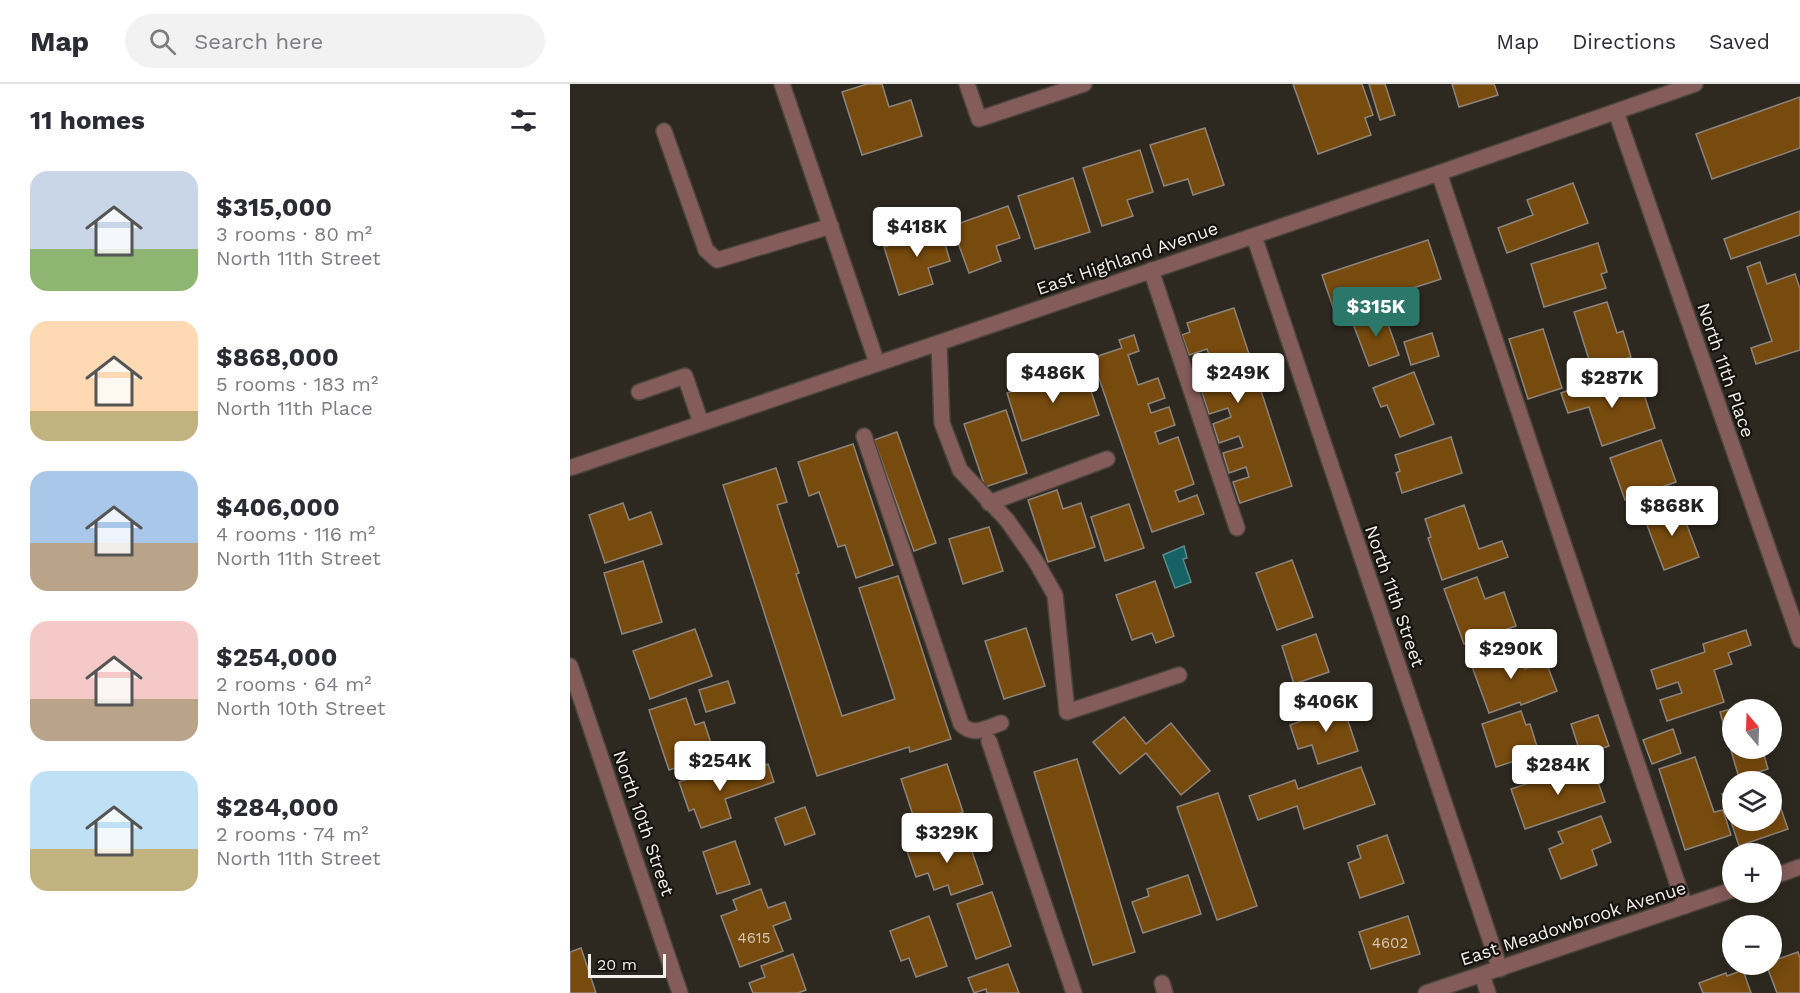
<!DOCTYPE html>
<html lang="en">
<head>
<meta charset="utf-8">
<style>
	body { margin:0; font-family:"Work Sans",sans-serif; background:#f2f2f3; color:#2b2b33; height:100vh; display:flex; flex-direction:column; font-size:22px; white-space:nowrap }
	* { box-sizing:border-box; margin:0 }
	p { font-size:20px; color:#7c7c81 }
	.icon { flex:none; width:33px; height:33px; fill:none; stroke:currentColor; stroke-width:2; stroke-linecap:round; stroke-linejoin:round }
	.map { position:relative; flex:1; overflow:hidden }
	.sheet { display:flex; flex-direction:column; background:#fff; width:570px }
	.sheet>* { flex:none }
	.needle { width:39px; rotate:341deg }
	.fabs { position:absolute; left:1152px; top:615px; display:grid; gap:12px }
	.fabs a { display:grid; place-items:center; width:60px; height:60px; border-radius:50%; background:#fff; box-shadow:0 3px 15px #0003; font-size:30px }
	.scale { position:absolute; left:18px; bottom:15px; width:78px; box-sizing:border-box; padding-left:6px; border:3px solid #f4f0eb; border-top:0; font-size:16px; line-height:21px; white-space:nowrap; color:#f4f0eb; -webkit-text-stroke:4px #14120e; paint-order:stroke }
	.price { position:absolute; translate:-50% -51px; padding:0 14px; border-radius:6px; background:#fff; color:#222; font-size:20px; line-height:39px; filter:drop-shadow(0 2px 3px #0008) }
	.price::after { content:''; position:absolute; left:50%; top:36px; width:18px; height:14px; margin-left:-9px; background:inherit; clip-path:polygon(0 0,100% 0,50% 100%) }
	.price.selected { background:#2b7769; color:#fff }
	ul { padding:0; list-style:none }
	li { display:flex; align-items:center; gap:18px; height:150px; padding:0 30px }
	li span { display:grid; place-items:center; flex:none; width:168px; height:120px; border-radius:18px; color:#555 }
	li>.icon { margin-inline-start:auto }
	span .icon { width:72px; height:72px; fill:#fffc; stroke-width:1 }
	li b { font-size:26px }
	h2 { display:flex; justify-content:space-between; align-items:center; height:72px; padding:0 30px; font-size:26px }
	header { display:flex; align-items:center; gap:36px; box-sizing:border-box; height:84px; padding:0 30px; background:#fff; border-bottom:2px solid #e1e1e2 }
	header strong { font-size:28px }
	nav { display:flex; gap:33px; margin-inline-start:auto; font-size:21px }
	.search { width:420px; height:54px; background:#f2f2f3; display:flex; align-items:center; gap:15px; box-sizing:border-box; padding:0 21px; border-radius:33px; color:#7c7c81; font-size:22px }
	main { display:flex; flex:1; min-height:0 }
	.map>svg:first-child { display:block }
	.water { fill:#156164; stroke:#588c8c; stroke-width:1.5 }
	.building { fill:#774a0e; stroke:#8d847c; stroke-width:1.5 }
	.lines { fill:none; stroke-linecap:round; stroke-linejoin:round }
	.minor-casing { stroke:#4a453c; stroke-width:18 }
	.minor { stroke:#845c5a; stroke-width:15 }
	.labels { text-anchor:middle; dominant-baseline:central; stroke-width:4.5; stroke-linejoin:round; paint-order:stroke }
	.number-label { font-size:15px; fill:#d5c6b4 }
	.street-label { font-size:18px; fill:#f4f0eb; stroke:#14120e }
</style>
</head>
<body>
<header>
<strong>Map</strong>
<div class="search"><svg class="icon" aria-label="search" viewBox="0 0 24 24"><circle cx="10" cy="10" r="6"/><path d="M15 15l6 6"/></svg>Search here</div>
<nav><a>Map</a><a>Directions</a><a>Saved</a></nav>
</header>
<main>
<section class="sheet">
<h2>11 homes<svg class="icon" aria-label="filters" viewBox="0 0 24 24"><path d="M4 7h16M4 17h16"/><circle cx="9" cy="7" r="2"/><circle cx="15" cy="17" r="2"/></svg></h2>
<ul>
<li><span style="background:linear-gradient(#c9d6e8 65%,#8fb573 0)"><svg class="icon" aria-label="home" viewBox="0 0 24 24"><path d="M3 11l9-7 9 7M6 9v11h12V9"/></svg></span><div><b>$315,000</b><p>3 rooms · 80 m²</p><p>North 11th Street</p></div></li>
<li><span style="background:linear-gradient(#ffd9b3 75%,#c2b280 0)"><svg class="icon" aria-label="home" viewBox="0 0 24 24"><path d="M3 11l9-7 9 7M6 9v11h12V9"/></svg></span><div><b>$868,000</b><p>5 rooms · 183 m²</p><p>North 11th Place</p></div></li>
<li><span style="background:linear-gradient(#a9c7e8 60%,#b9a48a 0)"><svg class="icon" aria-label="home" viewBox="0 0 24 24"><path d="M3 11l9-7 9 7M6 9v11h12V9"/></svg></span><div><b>$406,000</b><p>4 rooms · 116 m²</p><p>North 11th Street</p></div></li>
<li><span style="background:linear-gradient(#f6c9c9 65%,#b9a48a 0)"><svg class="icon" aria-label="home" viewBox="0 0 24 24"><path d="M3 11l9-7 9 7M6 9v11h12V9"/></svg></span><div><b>$254,000</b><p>2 rooms · 64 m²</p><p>North 10th Street</p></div></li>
<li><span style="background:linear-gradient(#bfe0f5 65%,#c2b280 0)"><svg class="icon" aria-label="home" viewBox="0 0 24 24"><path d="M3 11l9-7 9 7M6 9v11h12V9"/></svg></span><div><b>$284,000</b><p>2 rooms · 74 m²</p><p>North 11th Street</p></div></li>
</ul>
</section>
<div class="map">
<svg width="1230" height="909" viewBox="0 0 1230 909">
	<rect width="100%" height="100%" fill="#2e2920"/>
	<!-- water -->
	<polygon class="water" points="614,462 617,474 613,475 621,498 605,504 593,471"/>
	<!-- building -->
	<g class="building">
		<polygon points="297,0 312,0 319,23 341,16 352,52 292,71 272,8"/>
		<polygon points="723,0 792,0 803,31 795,34 801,51 748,70"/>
		<polygon points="799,0 815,0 825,31 810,36"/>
		<polygon points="882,0 924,0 928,11 889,23"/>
		<polygon points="1230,13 1230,64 1142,95 1126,50"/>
		<polygon points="635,44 654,101 623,111 618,95 594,102 580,61"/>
		<polygon points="570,66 583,108 557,116 563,132 532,142 513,84"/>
		<polygon points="503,94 520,148 465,165 448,112"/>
		<polygon points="1003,99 1018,139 937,169 928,144 963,131 957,116"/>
		<polygon points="438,122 450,154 426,162 431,177 399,189 382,142"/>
		<polygon points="1230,127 1230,151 1161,175 1154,155"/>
		<polygon points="368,136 380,177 358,184 363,200 329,211 314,163 348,153 345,144"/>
		<polygon points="858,156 871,195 765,229 752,191"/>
		<polygon points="1028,159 1037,188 1031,190 1036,204 974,223 961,180"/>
		<polygon points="1190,178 1197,200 1225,190 1230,205 1230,266 1186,280 1181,264 1202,257 1177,183"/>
		<polygon points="1037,218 1047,249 1053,247 1061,273 1022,285 1004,228"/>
		<polygon points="664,224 722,402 670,419 663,398 679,393 676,383 659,389 653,369 673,363 669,352 649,359 643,340 661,333 658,324 639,330 623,281 641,276 637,265 619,271 612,251 620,248 617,239"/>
		<polygon points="813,226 829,271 799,282 782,237"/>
		<polygon points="973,245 992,304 958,315 939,255"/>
		<polygon points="862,249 869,272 841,281 834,258"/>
		<polygon points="564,251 569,267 558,271 568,301 588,294 595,314 578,320 581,329 599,323 605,341 585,348 589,360 608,353 624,400 605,407 609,418 627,411 634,430 582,448 522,274 552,264 549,256"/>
		<polygon points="513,283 529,331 452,357 437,309"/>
		<polygon points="844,288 864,340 830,353 817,321 811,323 803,304"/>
		<polygon points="1040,292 1045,306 1070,298 1085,344 1032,362 1019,323 998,329 991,309"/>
		<polygon points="436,326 457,389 415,403 394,340"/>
		<polygon points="327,348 366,459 344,467 304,356"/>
		<polygon points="881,353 892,389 832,409 826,389 830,387 825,371"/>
		<polygon points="1091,356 1106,398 1055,416 1040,374"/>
		<polygon points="283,360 323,481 286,494 275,461 268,463 249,408 239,412 228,378"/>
		<polygon points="206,384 217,418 207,421 229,489 226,490 272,632 325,615 289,504 328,492 381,655 340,668 339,663 247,692 153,401"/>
		<polygon points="487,406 493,425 511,419 525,463 478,478 458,416"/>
		<polygon points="53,419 59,436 81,428 92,460 35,479 19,431"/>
		<polygon points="559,420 574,464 535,477 521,433"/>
		<polygon points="1109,420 1129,473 1094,486 1074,433"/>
		<polygon points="894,421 909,465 932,457 938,473 872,496 858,454 861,453 855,435"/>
		<polygon points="419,443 433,487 393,500 379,455"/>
		<polygon points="722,476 743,533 707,546 686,489"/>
		<polygon points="73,477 92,538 52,550 34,489"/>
		<polygon points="907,493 915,515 934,508 946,542 894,560 874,505"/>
		<polygon points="585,497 604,552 586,559 582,549 562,556 546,511"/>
		<polygon points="456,544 475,602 434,615 415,557"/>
		<polygon points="125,545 142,592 80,615 63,567"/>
		<polygon points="1176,546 1181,561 1158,569 1162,580 1144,586 1154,618 1097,637 1090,616 1112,609 1108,598 1087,605 1081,586 1135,568 1133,560"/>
		<polygon points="746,550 759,588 724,600 712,562"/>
		<polygon points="947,563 955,585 976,578 987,607 951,621 950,618 919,629 901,580"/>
		<polygon points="158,597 165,619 136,628 129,606"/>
		<polygon points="116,614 125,641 134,638 145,671 99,686 79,626"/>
		<polygon points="771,616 788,667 748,680 742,661 728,665 720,641 737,635 735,628"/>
		<polygon points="1179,620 1181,626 1162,626 1162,664 1192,664 1198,685 1169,694 1150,628"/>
		<polygon points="951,627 956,641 960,640 969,669 926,683 912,640"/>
		<polygon points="1028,631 1039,662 1011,671 1001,640"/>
		<polygon points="554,633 576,660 601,639 640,687 611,711 576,669 550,690 523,658"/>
		<polygon points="1103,645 1111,669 1082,680 1073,656"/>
		<polygon points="1125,673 1144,728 1153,726 1161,751 1115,766 1089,685"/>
		<polygon points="507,675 565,868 523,881 464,688"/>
		<polygon points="1021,678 1035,718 955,745 941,705"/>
		<polygon points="198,680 204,698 155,715 161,734 131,744 124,725 119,727 109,698 154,682 158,694"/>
		<polygon points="377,680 393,728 347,743 331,695"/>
		<polygon points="791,683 805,720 734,745 727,722 688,736 679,712 725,696 728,705"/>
		<polygon points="1200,693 1218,745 1169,762 1152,710 1162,706 1162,736 1202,736 1202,698 1188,698"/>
		<polygon points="648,709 687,822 647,836 607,723"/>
		<polygon points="235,723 245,750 215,761 205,734"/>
		<polygon points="1031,732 1041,758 1022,766 1027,781 991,795 979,765 993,759 988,748"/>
		<polygon points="395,747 413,800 381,811 378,801 364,806 358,789 346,793 337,767"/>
		<polygon points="817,751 834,799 790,814 778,779 791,774 787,762"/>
		<polygon points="165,757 180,800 147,810 133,768"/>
		<polygon points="618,791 631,830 573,849 562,818 579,812 577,805"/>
		<polygon points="191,805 198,824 215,818 221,835 203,842 213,867 170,883 151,832 167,826 163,816"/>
		<polygon points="422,808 441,862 406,875 387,820"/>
		<polygon points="359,832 377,882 346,893 339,874 331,877 320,847"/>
		<polygon points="838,832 850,870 801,885 789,848"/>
		<polygon points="11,864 26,909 0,909 0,868"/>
		<polygon points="1228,868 1230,874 1230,909 1207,909 1196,880 1202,880 1202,877"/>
		<polygon points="223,870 236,906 228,909 183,909 179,899 195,893 191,882"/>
		<polygon points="438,880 449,909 417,909 416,905 404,909 398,894"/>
		<polygon points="1173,886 1181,909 1133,909 1129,899 1156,889 1157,892"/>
	</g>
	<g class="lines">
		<defs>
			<g id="minor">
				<polyline points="212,0 307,279"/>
				<polyline points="397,0 409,35 514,0"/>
				<polyline points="1046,28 1230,556"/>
				<polyline points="94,47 136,166 147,176 261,142"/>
				<polyline points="869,89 1115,822"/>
				<polyline points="684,152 930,885"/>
				<polyline points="581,186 667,444"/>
				<polyline points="369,259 372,339 390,386 437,436 465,476 485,511 497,628 609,591"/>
				<polyline points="69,308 115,292 131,339"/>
				<path d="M294 352 391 640C403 653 416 644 431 639"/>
				<polyline points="0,384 869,89 1125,0"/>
				<polyline points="419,419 537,375"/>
				<polyline points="0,582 110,909"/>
				<polyline points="419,657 504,909"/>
				<polyline points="1202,793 1230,783"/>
				<polyline points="912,891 918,909"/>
				<polyline points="592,899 595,909"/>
				<polyline points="856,909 1162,806"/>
			</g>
		</defs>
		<!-- minor casing -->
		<use href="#minor" class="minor-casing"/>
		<!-- minor -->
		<use href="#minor" class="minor"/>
	</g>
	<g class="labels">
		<!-- number labels -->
		<g class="number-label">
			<text x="184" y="854">4615</text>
			<text x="820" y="859">4602</text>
		</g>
		<!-- street labels -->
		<g class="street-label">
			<text transform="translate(557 174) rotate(-19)">East Highland Avenue</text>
			<text transform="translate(1156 286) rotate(71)">North 11th Place</text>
			<text transform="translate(825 512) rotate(71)">North 11th Street</text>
			<text transform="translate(74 739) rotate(71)">North 10th Street</text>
			<text transform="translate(1003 839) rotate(-18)">East Meadowbrook Avenue</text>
		</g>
	</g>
</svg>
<div class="fabs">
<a><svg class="needle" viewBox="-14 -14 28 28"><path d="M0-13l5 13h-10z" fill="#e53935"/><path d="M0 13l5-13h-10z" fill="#7c7c81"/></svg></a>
<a><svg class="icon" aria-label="layers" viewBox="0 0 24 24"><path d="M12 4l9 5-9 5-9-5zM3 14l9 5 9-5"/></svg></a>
<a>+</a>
<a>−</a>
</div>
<div class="scale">20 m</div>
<b class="price" style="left:347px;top:174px">$418K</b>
<b class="price selected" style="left:806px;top:254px">$315K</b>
<b class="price" style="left:483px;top:320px">$486K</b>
<b class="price" style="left:668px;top:320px">$249K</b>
<b class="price" style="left:1042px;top:325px">$287K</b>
<b class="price" style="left:1102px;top:453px">$868K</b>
<b class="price" style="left:941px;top:596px">$290K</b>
<b class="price" style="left:756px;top:649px">$406K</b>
<b class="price" style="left:150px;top:708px">$254K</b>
<b class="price" style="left:988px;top:712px">$284K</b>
<b class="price" style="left:377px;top:780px">$329K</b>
</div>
</main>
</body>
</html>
